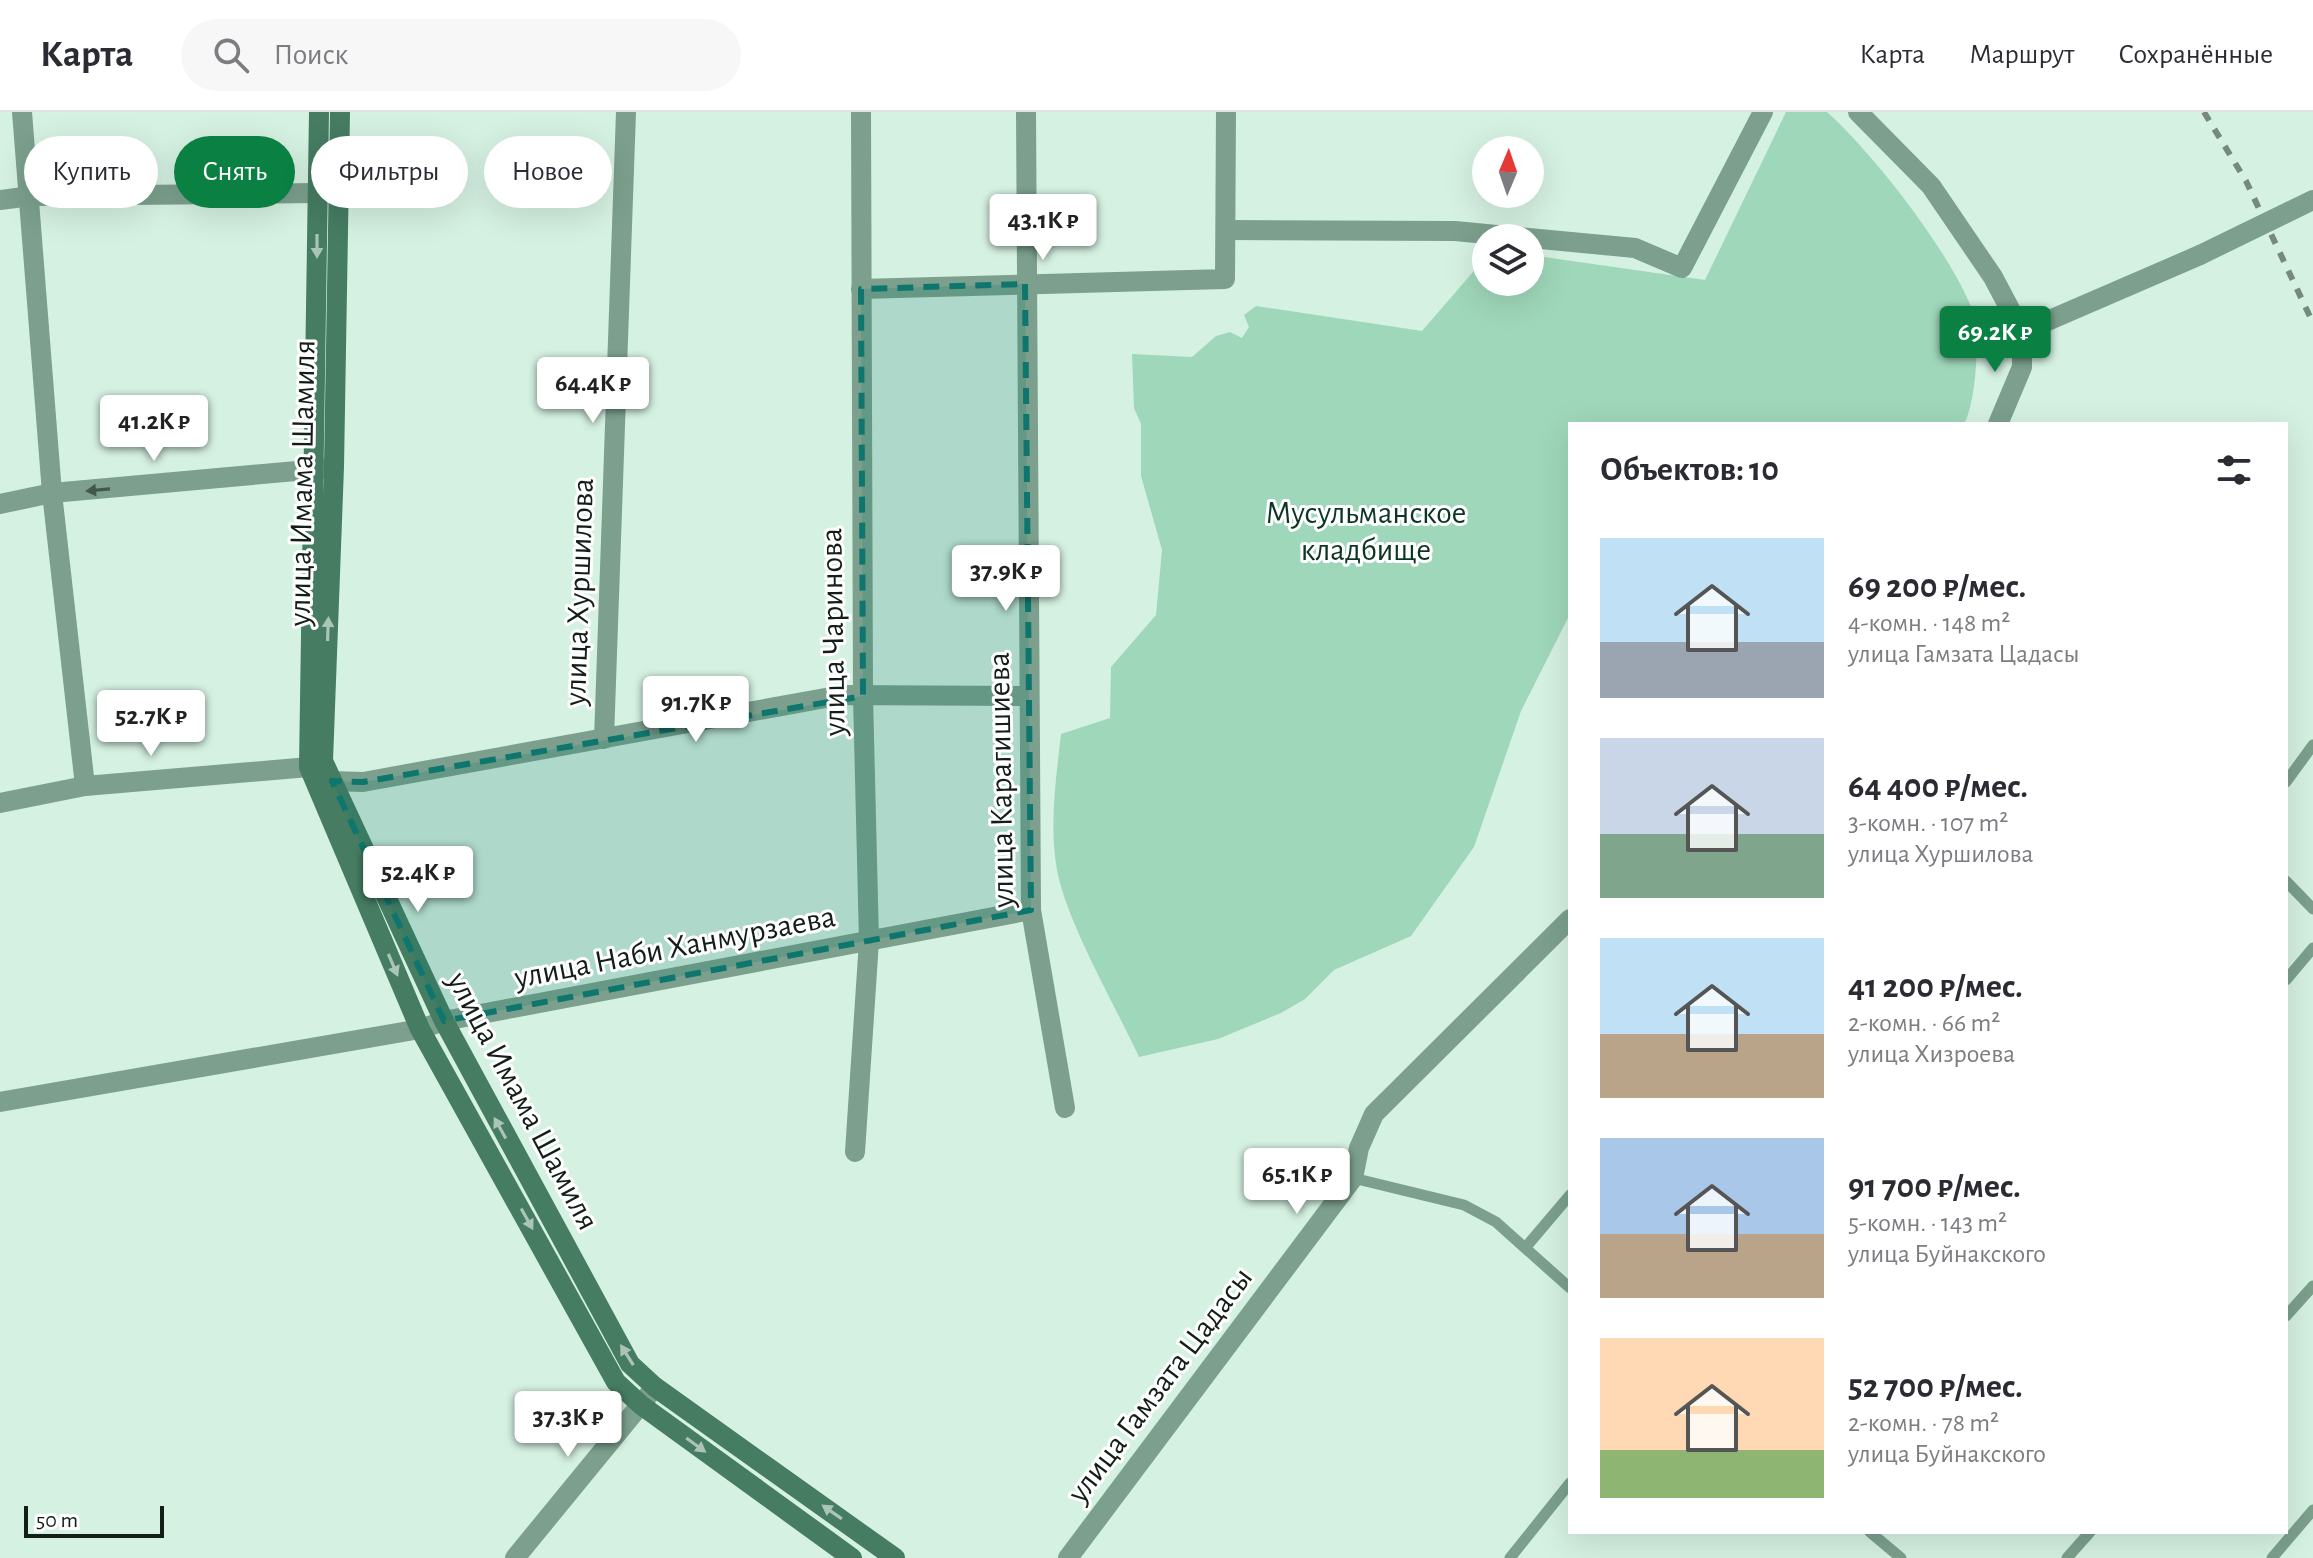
<!DOCTYPE html>
<html lang="ru">
<head>
<meta charset="utf-8">
<style>
	body { margin:0; font-family:"Alegreya Sans",sans-serif; background:#f7f7f7; color:#2b2b33; height:100vh; display:flex; flex-direction:column; font-size:30px; white-space:nowrap }
	* { box-sizing:border-box; margin:0 }
	p { font-size:26px; color:#7c7c81 }
	.icon { flex:none; width:44px; height:44px; fill:none; stroke:currentColor; stroke-width:2; stroke-linecap:round; stroke-linejoin:round }
	.map { position:relative; flex:1; overflow:hidden }
	.panel { position:absolute; left:1568px; top:310px; width:720px; height:1112px; display:flex; flex-direction:column; background:#fff; border-radius:0px; box-shadow:0 8px 32px #0002 }
	.panel>* { flex:none }
	.top-card { position:absolute; left:24px; top:24px; width:760px; height:72px; display:flex; gap:16px }
	.needle { width:52px; rotate:2deg }
	.buttons { position:absolute; left:1472px; top:24px; display:grid; gap:16px }
	.buttons a { display:grid; place-items:center; width:72px; height:72px; border-radius:50%; background:#fff; box-shadow:0 8px 32px #0002; font-size:40px }
	.scale { position:absolute; left:24px; bottom:20px; width:140px; box-sizing:border-box; padding-left:8px; border:4px solid #141e19; border-top:0; font-size:22px; line-height:28px; white-space:nowrap; color:#141e19; -webkit-text-stroke:6px #fff; paint-order:stroke }
	.price { position:absolute; translate:-50% -68px; padding:0 18px; border-radius:8px; background:#fff; color:#222; font-size:26px; line-height:52px; filter:drop-shadow(0 2px 4px #0008) }
	.price::after { content:''; position:absolute; left:50%; top:48px; width:24px; height:18px; margin-left:-12px; background:inherit; clip-path:polygon(0 0,100% 0,50% 100%) }
	.price.selected { background:#0b8043; color:#fff }
	ul { padding:0; list-style:none }
	li { display:flex; align-items:center; gap:24px; height:200px; padding:0 32px }
	li span { display:grid; place-items:center; flex:none; width:224px; height:160px; border-radius:0px; color:#555 }
	li>.icon { margin-inline-start:auto }
	span .icon { width:96px; height:96px; fill:#fffc; stroke-width:1 }
	li b { font-size:34px }
	h2 { display:flex; justify-content:space-between; align-items:center; height:96px; padding:0 32px; font-size:34px }
	.tag { padding:0 28px; border-radius:36px; background:#fff; box-shadow:0 8px 32px #0002; font-size:28px; line-height:72px }
	.tag.selected { background:#0b8043; color:#fff }
	header { display:flex; align-items:center; gap:48px; box-sizing:border-box; height:112px; padding:0 40px; background:#fff; border-bottom:2px solid #e1e1e2 }
	header strong { font-size:38px }
	nav { display:flex; gap:44px; margin-inline-start:auto; font-size:28px }
	.search { width:560px; height:72px; background:#f7f7f7; display:flex; align-items:center; gap:20px; box-sizing:border-box; padding:0 28px; border-radius:44px; color:#7c7c81; font-size:30px }
	.map>svg:first-child { display:block }
	.green { fill:#9fd7ba }
	.lines { fill:none; stroke-linecap:round; stroke-linejoin:round }
	.lane { stroke:#7ca08d; stroke-width:11 }
	.street { stroke:#7ca08d; stroke-width:20 }
	.secondary { stroke:#457c62; stroke-width:20 }
	.rail { stroke:#76897f; stroke-width:6; stroke-dasharray:10 10; stroke-linecap:butt }
	.street-bridge { stroke:#7ca08d; stroke-width:20 }
	.oneway { fill:#abc4b8 }
	.oneway2 { fill:#43584d }
	.marked { fill:#0f766e; fill-opacity:0.2; stroke:#0f766e; stroke-width:6; stroke-dasharray:16 10; stroke-linejoin:round }
	.labels { text-anchor:middle; dominant-baseline:central; stroke-width:6; stroke-linejoin:round; paint-order:stroke }
	.street-label { font-size:32px; fill:#141e19; stroke:#fff }
	.park-label { font-size:32px; fill:#0d3524; stroke:#fff }
</style>
</head>
<body>
<header>
<strong>Карта</strong>
<div class="search"><svg class="icon" aria-label="search" viewBox="0 0 24 24"><circle cx="10" cy="10" r="6"/><path d="M15 15l6 6"/></svg>Поиск</div>
<nav><a>Карта</a><a>Маршрут</a><a>Сохранённые</a></nav>
</header>
<div class="map">
<svg width="2313" height="1446" viewBox="0 0 2313 1446">
	<rect width="100%" height="100%" fill="#d5f1e2"/>
	<!-- green -->
	<path class="green" d="M1786 0H1827C1874 42 1949 139 1972 197 1981 219 1976 292 1964 312H1570V502L1521 599 1474 735 1411 824 1334 858 1305 887 1281 901 1218 927 1139 945C1115 893 1067 811 1057 758 1049 713 1056 667 1061 622L1110 606 1111 555 1156 503 1162 438 1141 364V312L1134 296 1132 242 1192 245 1216 224 1230 220 1242 226 1249 215 1244 203 1256 194 1422 219 1486 145V170H1530V143L1705 168Z"/>
	<g class="lines">
		<!-- lane -->
		<g class="lane">
			<polyline points="2286,670 2313,633"/>
			<polyline points="2286,769 2313,797"/>
			<polyline points="2286,868 2313,836"/>
			<polyline points="1353,1066 1464,1093 1496,1110 1570,1176"/>
			<polyline points="1526,1135 1570,1083"/>
			<polyline points="2286,1204 2313,1174"/>
			<polyline points="1870,1420 1901,1446"/>
			<polyline points="1510,1446 1570,1371"/>
			<polyline points="2067,1446 2090,1420"/>
			<polyline points="2272,1446 2313,1398"/>
		</g>
		<!-- street -->
		<g class="street">
			<polyline points="22,0 52,381 85,674"/>
			<polyline points="1026,0 1031,798 1065,996"/>
			<polyline points="1858,0 1931,74 1993,165 2022,220 2022,255 1998,312"/>
			<polyline points="0,88 31,84 317,81"/>
			<polyline points="1227,118 1455,119 1635,136 1682,156 1763,0"/>
			<polyline points="861,177 1225,167 1226,0"/>
			<polyline points="2022,220 2200,143"/>
			<polyline points="0,392 52,381 330,356"/>
			<polyline points="604,627 626,0"/>
			<polyline points="332,669 363,670 842,583 1029,584"/>
			<polyline points="0,691 85,674 309,655"/>
			<polyline points="0,990 420,917 444,909 1031,798"/>
			<polyline points="855,1040 869,829 863,584 861,0"/>
			<polyline points="515,1446 655,1275"/>
			<polyline points="1068,1446 1353,1066 1359,1036 1374,1002 1570,807"/>
		</g>
		<!-- secondary -->
		<g class="secondary">
			<polyline points="319,0 309,655 420,917 616,1270 641,1293 852,1446"/>
			<polyline points="340,0 334,355 323,649 444,909 630,1252 655,1275 895,1446"/>
		</g>
		<!-- rail -->
		<polyline class="rail" points="2204,0 2246,69 2313,211"/>
		<!-- street-bridge -->
		<polyline class="street-bridge" points="2200,143 2313,88"/>
	</g>
	<!-- one-way arrows -->
	<defs><path id="oneway-solid" d="M-6-.8H1V-3.2L6.5 0L1 3.2V.8H-6Z" transform="scale(2)"/></defs>
	<g class="oneway">
		<use href="#oneway-solid" transform="translate(317 134) rotate(90)"/>
		<use href="#oneway-solid" transform="translate(328 517) rotate(-88)"/>
		<use href="#oneway-solid" transform="translate(393 853) rotate(67)"/>
		<use href="#oneway-solid" transform="translate(500 1016) rotate(-119)"/>
		<use href="#oneway-solid" transform="translate(527 1107) rotate(61)"/>
		<use href="#oneway-solid" transform="translate(627 1243) rotate(-122)"/>
		<use href="#oneway-solid" transform="translate(696 1333) rotate(36)"/>
		<use href="#oneway-solid" transform="translate(832 1400) rotate(-145)"/>
	</g>
	<use class="oneway2" href="#oneway-solid" transform="translate(98 378) rotate(175)"/>
	<!-- marked area -->
	<path class="marked" d="M1025 172 1031 798 444 909 332 669 363 670 863 584 861 177Z"/>
	<g class="labels">
		<!-- street labels -->
		<g class="street-label">
			<text transform="translate(302 371) rotate(-89)">улица Имама Шамиля</text>
			<text transform="translate(579 480) rotate(-88)">улица Хуршилова</text>
			<text transform="translate(833 520) rotate(-91)">улица Чаринова</text>
			<text transform="translate(1001 668) rotate(-91)">улица Карагишиева</text>
			<text transform="translate(675 835) rotate(-11)">улица Наби Ханмурзаева</text>
			<text transform="translate(523 989) rotate(62)">улица Имама Шамиля</text>
			<text transform="translate(1160 1273) rotate(-53)">улица Гамзата Цадасы</text>
		</g>
		<!-- park labels -->
		<g class="park-label">
			<text x="1366" y="401">Мусульманское<tspan x="1366" dy="37">кладбище</tspan></text>
		</g>
	</g>
</svg>
<div class="buttons">
<a><svg class="needle" viewBox="-14 -14 28 28"><path d="M0-13l5 13h-10z" fill="#e53935"/><path d="M0 13l5-13h-10z" fill="#7c7c81"/></svg></a>
<a><svg class="icon" aria-label="layers" viewBox="0 0 24 24"><path d="M12 4l9 5-9 5-9-5zM3 14l9 5 9-5"/></svg></a>
</div>
<div class="scale">50 m</div>
<b class="price" style="left:1043px;top:150px">43.1K ₽</b>
<b class="price selected" style="left:1995px;top:262px">69.2K ₽</b>
<b class="price" style="left:593px;top:313px">64.4K ₽</b>
<b class="price" style="left:154px;top:351px">41.2K ₽</b>
<b class="price" style="left:1006px;top:501px">37.9K ₽</b>
<b class="price" style="left:696px;top:632px">91.7K ₽</b>
<b class="price" style="left:151px;top:646px">52.7K ₽</b>
<b class="price" style="left:418px;top:802px">52.4K ₽</b>
<b class="price" style="left:1297px;top:1104px">65.1K ₽</b>
<b class="price" style="left:568px;top:1347px">37.3K ₽</b>
<div class="top-card">
<a class="tag">Купить</a>
<a class="tag selected">Снять</a>
<a class="tag">Фильтры</a>
<a class="tag">Новое</a>
</div>
<section class="panel">
<h2>Объектов: 10<svg class="icon" aria-label="filters" viewBox="0 0 24 24"><path d="M4 7h16M4 17h16"/><circle cx="9" cy="7" r="2"/><circle cx="15" cy="17" r="2"/></svg></h2>
<ul>
<li><span style="background:linear-gradient(#bfe0f5 65%,#9aa5b1 0)"><svg class="icon" aria-label="home" viewBox="0 0 24 24"><path d="M3 11l9-7 9 7M6 9v11h12V9"/></svg></span><div><b>69 200 ₽/мес.</b><p>4-комн. · 148 m²</p><p>улица Гамзата Цадасы</p></div></li>
<li><span style="background:linear-gradient(#c9d6e8 60%,#7fa58c 0)"><svg class="icon" aria-label="home" viewBox="0 0 24 24"><path d="M3 11l9-7 9 7M6 9v11h12V9"/></svg></span><div><b>64 400 ₽/мес.</b><p>3-комн. · 107 m²</p><p>улица Хуршилова</p></div></li>
<li><span style="background:linear-gradient(#bfe0f5 60%,#b9a48a 0)"><svg class="icon" aria-label="home" viewBox="0 0 24 24"><path d="M3 11l9-7 9 7M6 9v11h12V9"/></svg></span><div><b>41 200 ₽/мес.</b><p>2-комн. · 66 m²</p><p>улица Хизроева</p></div></li>
<li><span style="background:linear-gradient(#a9c7e8 60%,#b9a48a 0)"><svg class="icon" aria-label="home" viewBox="0 0 24 24"><path d="M3 11l9-7 9 7M6 9v11h12V9"/></svg></span><div><b>91 700 ₽/мес.</b><p>5-комн. · 143 m²</p><p>улица Буйнакского</p></div></li>
<li><span style="background:linear-gradient(#ffd9b3 70%,#8fb573 0)"><svg class="icon" aria-label="home" viewBox="0 0 24 24"><path d="M3 11l9-7 9 7M6 9v11h12V9"/></svg></span><div><b>52 700 ₽/мес.</b><p>2-комн. · 78 m²</p><p>улица Буйнакского</p></div></li>
</ul>
</section>
</div>
</body>
</html>
